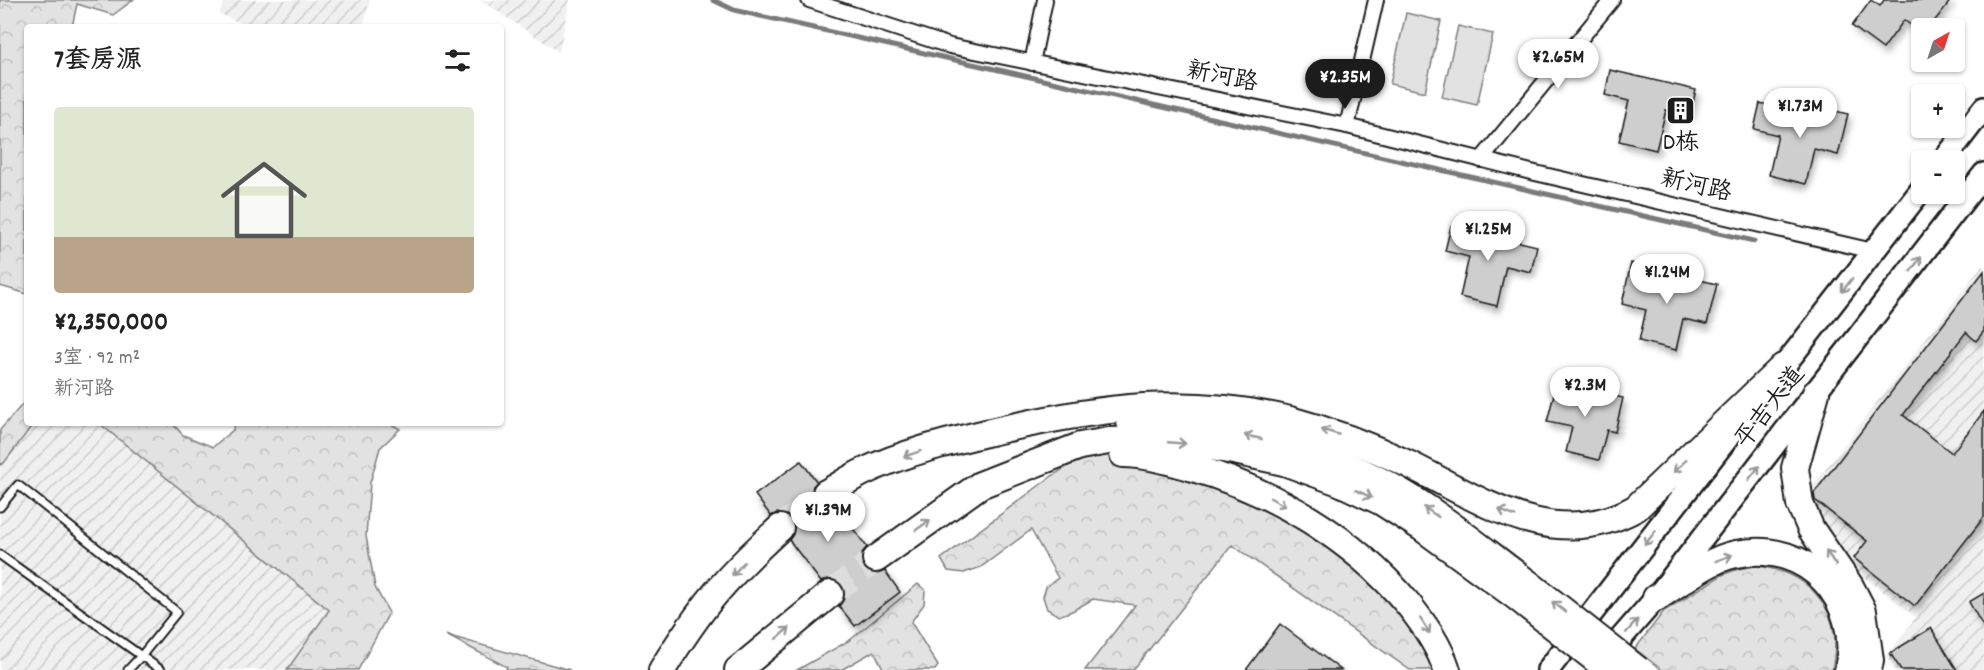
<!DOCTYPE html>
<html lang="zh">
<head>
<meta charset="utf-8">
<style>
	body { margin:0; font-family:Dekko,"LXGW WenKai TC",sans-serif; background:#f2f2f2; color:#222; height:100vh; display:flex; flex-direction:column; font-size:22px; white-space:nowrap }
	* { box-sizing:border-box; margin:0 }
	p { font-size:20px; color:#767676 }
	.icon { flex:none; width:33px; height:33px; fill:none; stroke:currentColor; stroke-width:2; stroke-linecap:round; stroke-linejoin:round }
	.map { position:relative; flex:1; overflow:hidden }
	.panel { position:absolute; left:24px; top:24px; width:480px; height:402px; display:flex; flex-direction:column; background:#fff; border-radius:6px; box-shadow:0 2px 4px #0004 }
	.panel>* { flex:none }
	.needle { width:39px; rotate:39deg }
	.tools { position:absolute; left:1911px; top:18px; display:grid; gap:12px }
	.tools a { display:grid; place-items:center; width:54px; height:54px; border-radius:6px; background:#fff; box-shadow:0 2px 4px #0004; font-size:30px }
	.price { position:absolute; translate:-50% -51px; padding:0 14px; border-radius:21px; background:#fff; color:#222; font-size:20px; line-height:39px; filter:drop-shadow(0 2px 3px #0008) }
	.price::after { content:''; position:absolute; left:50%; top:36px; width:18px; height:14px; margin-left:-9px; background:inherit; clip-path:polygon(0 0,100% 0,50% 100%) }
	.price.current { background:#1c1c1c; color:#fff }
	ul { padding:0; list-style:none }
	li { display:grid; align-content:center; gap:12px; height:318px; padding:0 30px }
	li+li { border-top:2px solid #e0e0e0 }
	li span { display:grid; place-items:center; height:186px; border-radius:6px; color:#555 }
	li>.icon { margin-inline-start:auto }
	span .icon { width:108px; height:108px; fill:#fffc; stroke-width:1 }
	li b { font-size:26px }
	h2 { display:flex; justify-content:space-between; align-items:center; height:72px; padding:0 30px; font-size:26px }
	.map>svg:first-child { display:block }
	.industrial { fill:url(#industrial-furrows) }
	.forest { fill:url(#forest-crowns); stroke:#7f7f7f; stroke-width:1.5 }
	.pitch { fill:#e2e2e2; stroke:#7f7f7f; stroke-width:1.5 }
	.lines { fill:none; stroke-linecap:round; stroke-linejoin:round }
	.stream { stroke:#7a7a7a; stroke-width:5 }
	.building { fill:#cecece; stroke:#1c1c1c; stroke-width:1.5; filter:url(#shadow) }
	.motorway-tunnel { stroke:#ddd; stroke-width:26; stroke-dasharray:26 13; stroke-linecap:butt }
	.service-casing { stroke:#1c1c1c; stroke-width:11 }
	.minor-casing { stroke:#1c1c1c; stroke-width:18 }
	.primary-casing { stroke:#1c1c1c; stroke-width:26 }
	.motorway-casing { stroke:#1c1c1c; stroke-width:30 }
	.service { stroke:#fff; stroke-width:7 }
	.minor { stroke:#fff; stroke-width:14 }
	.primary { stroke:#fff; stroke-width:21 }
	.motorway { stroke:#fff; stroke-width:26 }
	.motorway-bridge-casing { stroke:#1c1c1c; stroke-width:30; stroke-linecap:butt }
	.motorway-bridge { stroke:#fff; stroke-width:26 }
	.oneway { stroke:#999 }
	.labels { text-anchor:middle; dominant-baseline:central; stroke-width:4.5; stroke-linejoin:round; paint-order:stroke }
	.street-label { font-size:24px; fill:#1c1c1c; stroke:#fff }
	.poi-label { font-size:24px; fill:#1c1c1c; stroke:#fff }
</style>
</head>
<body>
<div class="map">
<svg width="1984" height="670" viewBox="0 0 1984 670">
	<defs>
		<pattern id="industrial-furrows" width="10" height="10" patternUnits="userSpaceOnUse" patternTransform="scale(1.5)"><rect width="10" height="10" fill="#f0f0f0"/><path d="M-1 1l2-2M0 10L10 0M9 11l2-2" fill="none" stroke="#cdcdcd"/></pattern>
		<pattern id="forest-crowns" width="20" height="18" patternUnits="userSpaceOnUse" patternTransform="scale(1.5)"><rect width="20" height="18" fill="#e2e2e2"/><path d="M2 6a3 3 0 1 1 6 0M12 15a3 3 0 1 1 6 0" fill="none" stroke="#c1c1c1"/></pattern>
		<filter id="shadow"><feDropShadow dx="3" dy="5.5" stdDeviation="3" flood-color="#0004"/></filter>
	</defs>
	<rect width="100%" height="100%" fill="#fff"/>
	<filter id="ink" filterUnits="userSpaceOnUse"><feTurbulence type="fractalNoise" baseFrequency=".0167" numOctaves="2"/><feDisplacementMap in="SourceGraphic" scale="12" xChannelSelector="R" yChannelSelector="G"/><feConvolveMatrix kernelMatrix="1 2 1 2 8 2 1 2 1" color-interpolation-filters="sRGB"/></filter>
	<g filter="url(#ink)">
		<!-- industrial -->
		<g class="industrial">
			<polygon points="225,0 370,0 363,27 251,27 219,14"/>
			<polygon points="480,0 570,0 559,52"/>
			<polygon points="1983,264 1984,670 1895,670 1887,656 1916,617 1859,573 1805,496"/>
			<polygon points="34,423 99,423 330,610 287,670 0,670 0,465 4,463"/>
		</g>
		<!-- forest -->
		<g class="forest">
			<polygon points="0,0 133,0 113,15 77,4 72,27 27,27 27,294 0,286"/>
			<polygon points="27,399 27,423 34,423 4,463 0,465 0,430"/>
			<polygon points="99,423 172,423 183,435 213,447 233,430 234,423 389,423 400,429 380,448 370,483 366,536 375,587 389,613 358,670 287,670 329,610"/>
			<polygon points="1112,452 1151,452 1349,540 1446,670 1410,670 1232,545 1133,670 1085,670 1135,605 1093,599 1072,611 1059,616 1047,609 1043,597 1046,587 1058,578 1031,530 981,567 964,573 948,571 941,559 1052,476 1079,459"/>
			<path d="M1755 566C1812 571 1845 613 1832 670H1662L1635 649 1664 611 1722 575 1738 569Z"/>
			<polygon points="918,584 925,590 924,604 911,622 938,666 935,670 884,670 874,651 841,670 797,670 850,640"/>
			<polygon points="446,635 570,670 506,670 507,667"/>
		</g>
		<!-- pitch -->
		<g class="pitch">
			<polygon points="1406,13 1441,21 1425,92 1390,84"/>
			<polygon points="1458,26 1493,34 1477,105 1442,97"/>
		</g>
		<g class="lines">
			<!-- stream -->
			<polyline class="stream" points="713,0 734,10 1754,241"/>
		</g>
		<!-- building -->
		<g class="building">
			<polygon points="1871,0 1880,6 1884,0 1951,0 1929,28 1915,28 1904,20 1883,49 1852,26"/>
			<polygon points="1610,70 1696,90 1690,115 1666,110 1656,150 1619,141 1629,101 1605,95"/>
			<polygon points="1760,103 1819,118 1822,108 1848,114 1838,155 1814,149 1806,184 1769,175 1778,135 1754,129"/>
			<polygon points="1451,226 1537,246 1531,272 1506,266 1497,306 1460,297 1469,257 1445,251"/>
			<polygon points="1631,263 1657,270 1655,280 1689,288 1691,278 1717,284 1707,324 1683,319 1676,350 1639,341 1646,310 1622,304"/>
			<polygon points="1984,271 1984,331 1976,341 1966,332 1903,415 1952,453 1984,411 1984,517 1915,606 1854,558 1867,541 1815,500 1814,493"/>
			<polygon points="1557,382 1623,398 1615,432 1607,430 1599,460 1566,452 1572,427 1547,422"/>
			<polygon points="801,461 817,482 813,486 811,492 813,501 819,506 825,508 835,505 867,547 862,553 861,560 864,568 870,573 877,574 885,571 900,592 855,626 839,606 844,599 845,592 842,585 835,580 828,579 821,582 789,540 794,532 794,524 791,518 784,514 777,513 771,516 755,495"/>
			<polygon points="1984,593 1984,628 1969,602"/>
			<polygon points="1280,624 1341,670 1246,670"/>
			<polygon points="1931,628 1957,670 1901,670 1890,653"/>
		</g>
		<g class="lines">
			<!-- motorway-tunnel -->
			<g class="motorway-tunnel">
				<polyline points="780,528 826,493"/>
				<polyline points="830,594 876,559"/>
			</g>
			<defs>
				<g id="service">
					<polyline points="0,507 18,485 177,612 142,655 128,670"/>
					<polyline points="0,555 161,670"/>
				</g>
				<g id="minor">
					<polyline points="809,0 950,46 1347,126 1531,172 1873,251"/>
					<polyline points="1032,63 1045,0"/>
					<polyline points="1347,126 1376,0"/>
					<polyline points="1481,160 1612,0"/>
				</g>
				<g id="primary">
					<polyline points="1944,160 1984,108"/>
					<polyline points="1773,380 1922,189"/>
					<polyline points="1602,660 1656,598 1984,174"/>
					<polyline points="1548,670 1746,414"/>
				</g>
				<g id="motorway">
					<polyline points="1816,393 1795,468 1800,504 1811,529 1850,586 1863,611 1870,660 1868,670"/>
					<path d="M1130 422C1209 419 1321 448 1390 486 1440 513 1484 551 1529 584"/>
					<path d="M1123 454C1145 454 1169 461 1190 467 1273 491 1352 537 1408 604 1424 624 1439 645 1447 670"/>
					<path d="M826 493C837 487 849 479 861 473 904 452 953 441 999 430 1100 407 1187 395 1290 420 1331 431 1370 446 1408 464 1482 500 1553 554 1636 508L1783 367"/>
					<polyline points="876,559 980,485 1080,446 1109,441 1141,440 1201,445 1239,452 1284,462 1339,482 1382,502 1421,527 1518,598"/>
					<path d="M1656 598C1680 583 1709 559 1736 554 1808 539 1863 601 1848 670"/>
					<path d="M662 670C678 644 695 618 715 594 735 570 757 549 780 528"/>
					<polyline points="738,670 830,594"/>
				</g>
			</defs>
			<!-- service casing -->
			<use href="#service" class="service-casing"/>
			<!-- minor casing -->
			<use href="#minor" class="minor-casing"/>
			<!-- primary casing -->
			<use href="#primary" class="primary-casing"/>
			<!-- motorway casing -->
			<use href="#motorway" class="motorway-casing"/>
			<!-- service -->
			<use href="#service" class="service"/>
			<!-- minor -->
			<use href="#minor" class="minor"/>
			<!-- primary -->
			<use href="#primary" class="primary"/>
			<!-- motorway -->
			<use href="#motorway" class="motorway"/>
			<defs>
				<g id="motorway-bridge">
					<polyline points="1529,584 1638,670"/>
					<polyline points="1518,598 1609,670"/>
				</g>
			</defs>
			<!-- motorway-bridge casing -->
			<use href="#motorway-bridge" class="motorway-bridge-casing"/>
			<!-- motorway-bridge -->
			<use href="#motorway-bridge" class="motorway-bridge"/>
		</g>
		<!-- one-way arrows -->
		<defs><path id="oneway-shaft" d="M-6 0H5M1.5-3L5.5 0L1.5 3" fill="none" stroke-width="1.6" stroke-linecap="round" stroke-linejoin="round" transform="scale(1.5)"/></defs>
		<g class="oneway">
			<use href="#oneway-shaft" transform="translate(1916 264) rotate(-53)"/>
			<use href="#oneway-shaft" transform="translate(1847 285) rotate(128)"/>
			<use href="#oneway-shaft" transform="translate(1330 432) rotate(-164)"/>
			<use href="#oneway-shaft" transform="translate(1253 437) rotate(-167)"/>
			<use href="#oneway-shaft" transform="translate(1177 443) rotate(5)"/>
			<use href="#oneway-shaft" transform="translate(912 454) rotate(162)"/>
			<use href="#oneway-shaft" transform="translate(1680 466) rotate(136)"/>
			<use href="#oneway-shaft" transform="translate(1754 473) rotate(-52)"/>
			<use href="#oneway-shaft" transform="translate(1364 494) rotate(25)"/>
			<use href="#oneway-shaft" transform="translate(1278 502) rotate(28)"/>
			<use href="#oneway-shaft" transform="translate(1431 512) rotate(-146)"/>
			<use href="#oneway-shaft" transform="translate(1507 513) rotate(-157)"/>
			<use href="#oneway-shaft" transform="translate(923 525) rotate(-35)"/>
			<use href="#oneway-shaft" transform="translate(1650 538) rotate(128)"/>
			<use href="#oneway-shaft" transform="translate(1724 558) rotate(-21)"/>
			<use href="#oneway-shaft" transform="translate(1831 558) rotate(-124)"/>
			<use href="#oneway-shaft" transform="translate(738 569) rotate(132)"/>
			<use href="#oneway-shaft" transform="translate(1559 607) rotate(-142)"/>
			<use href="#oneway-shaft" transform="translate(1425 626) rotate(57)"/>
			<use href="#oneway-shaft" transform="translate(1632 626) rotate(-49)"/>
			<use href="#oneway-shaft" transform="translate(783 633) rotate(-40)"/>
		</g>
	</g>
	<!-- icons -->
	<defs>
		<symbol id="building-square" viewBox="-11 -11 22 22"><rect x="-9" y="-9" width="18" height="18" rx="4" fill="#1c1c1c" stroke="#fff"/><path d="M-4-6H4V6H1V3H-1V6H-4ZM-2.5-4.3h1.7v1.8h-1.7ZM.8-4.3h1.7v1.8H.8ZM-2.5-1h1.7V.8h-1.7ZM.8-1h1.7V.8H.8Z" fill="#fff"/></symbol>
	</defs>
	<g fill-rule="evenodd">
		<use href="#building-square" x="1664" y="94" width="33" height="33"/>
	</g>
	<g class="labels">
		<!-- street labels -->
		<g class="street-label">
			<text transform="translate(1222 78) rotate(11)">新河路</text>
			<text transform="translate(1696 187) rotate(13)">新河路</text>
			<text transform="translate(1771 408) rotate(-52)">平吉大道</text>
		</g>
		<!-- poi labels -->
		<g class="poi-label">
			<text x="1681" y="144">D栋</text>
		</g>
	</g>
</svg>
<div class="tools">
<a><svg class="needle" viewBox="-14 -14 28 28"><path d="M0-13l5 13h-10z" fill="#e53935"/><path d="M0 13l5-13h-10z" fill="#767676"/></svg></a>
<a>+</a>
<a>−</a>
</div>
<b class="price" style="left:1558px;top:90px">¥2.65M</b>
<b class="price current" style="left:1345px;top:110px">¥2.35M</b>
<b class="price" style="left:1800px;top:139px">¥1.73M</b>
<b class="price" style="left:1488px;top:262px">¥1.25M</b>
<b class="price" style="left:1667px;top:305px">¥1.24M</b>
<b class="price" style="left:1585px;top:418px">¥2.3M</b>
<b class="price" style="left:828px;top:543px">¥1.39M</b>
<section class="panel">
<h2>7套房源<svg class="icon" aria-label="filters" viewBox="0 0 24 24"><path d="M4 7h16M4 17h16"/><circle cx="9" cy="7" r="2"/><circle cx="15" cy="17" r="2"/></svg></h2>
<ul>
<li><span style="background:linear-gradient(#dfe7d0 70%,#b9a48a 0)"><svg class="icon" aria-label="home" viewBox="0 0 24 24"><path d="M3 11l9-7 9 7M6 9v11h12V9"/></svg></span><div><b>¥2,350,000</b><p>3室 · 92 m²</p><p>新河路</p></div></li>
</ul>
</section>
</div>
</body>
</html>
